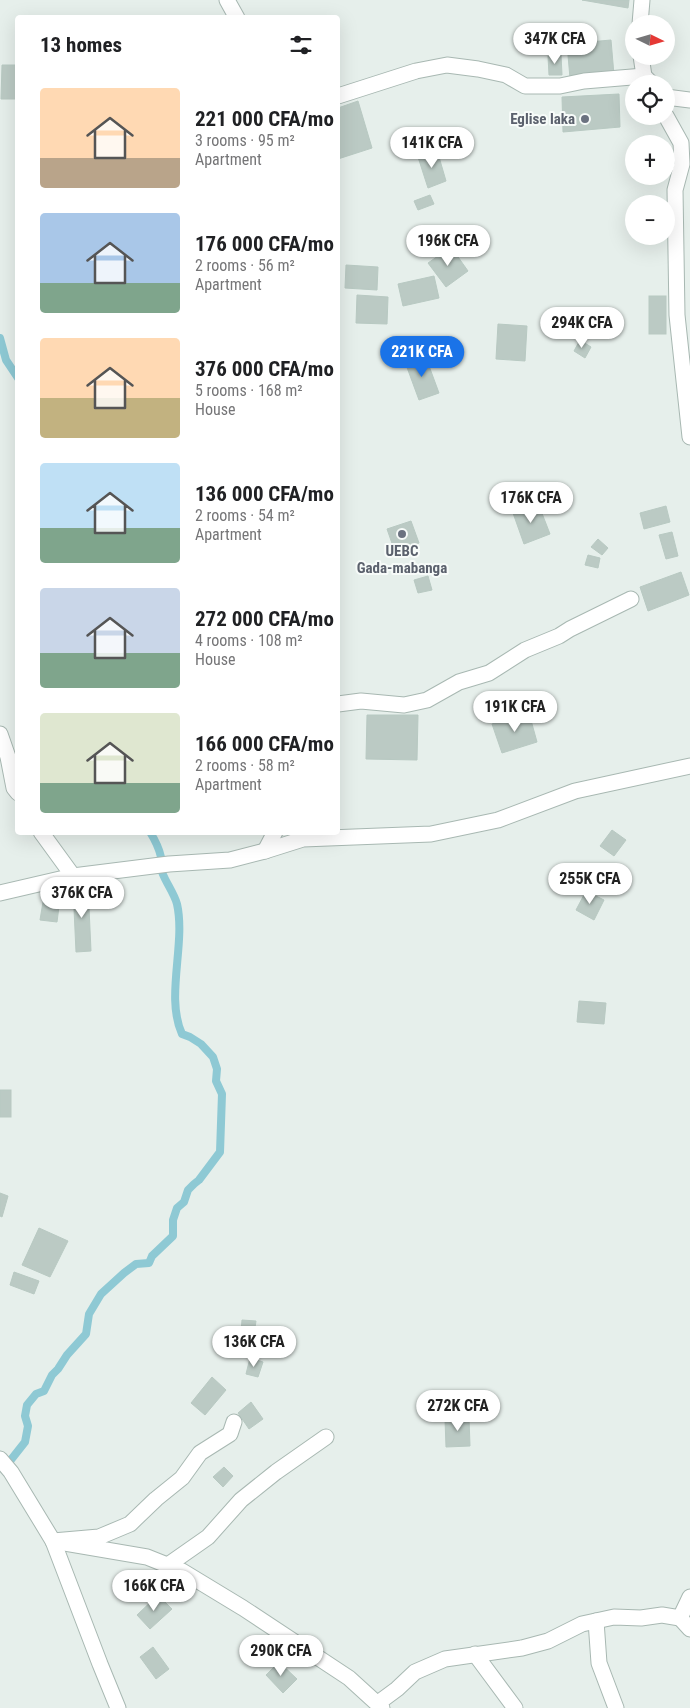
<!DOCTYPE html>
<html lang="en">
<head>
<meta charset="utf-8">
<style>
	body { margin:0; font-family:"Roboto Condensed",sans-serif; background:#f2f2f2; color:#202124; height:100vh; display:flex; flex-direction:column; font-size:19px; white-space:nowrap }
	* { box-sizing:border-box; margin:0 }
	p { font-size:16px; color:#757577 }
	.icon { flex:none; width:28px; height:28px; fill:none; stroke:currentColor; stroke-width:2; stroke-linecap:round; stroke-linejoin:round }
	.map { position:relative; flex:1; overflow:hidden }
	.drawer { position:absolute; left:15px; top:15px; width:325px; height:820px; display:flex; flex-direction:column; background:#fff; border-radius:5px; box-shadow:0 5px 20px #0002 }
	.drawer>* { flex:none }
	.needle { width:32px; rotate:95deg }
	.fabs { position:absolute; left:625px; top:15px; display:grid; gap:10px }
	.fabs a { display:grid; place-items:center; width:50px; height:50px; border-radius:50%; background:#fff; box-shadow:0 5px 20px #0002; font-size:25px }
	.price { position:absolute; translate:-50% -42px; padding:0 11px; border-radius:18px; background:#fff; color:#222; font-size:16px; line-height:32px; filter:drop-shadow(0 1px 2px #0008) }
	.price::after { content:''; position:absolute; left:50%; top:30px; width:15px; height:11px; margin-left:-8px; background:inherit; clip-path:polygon(0 0,100% 0,50% 100%) }
	.price.current { background:#1a73e8; color:#fff }
	ul { padding:0; list-style:none }
	li { display:flex; align-items:center; gap:15px; height:125px; padding:0 25px }
	li span { display:grid; place-items:center; flex:none; width:140px; height:100px; border-radius:5px; color:#555 }
	li>.icon { margin-inline-start:auto }
	span .icon { width:60px; height:60px; fill:#fffc; stroke-width:1 }
	li b { font-size:21px }
	h2 { display:flex; justify-content:space-between; align-items:center; height:60px; padding:0 25px; font-size:21px }
	.map>svg:first-child { display:block }
	.lines { fill:none; stroke-linecap:round; stroke-linejoin:round }
	.stream { stroke:#8ec9d4; stroke-width:8 }
	.building { fill:#bbcac4; stroke:#b8c9c2 }
	.minor-casing { stroke:#a8b8b2; stroke-width:17 }
	.minor { stroke:#fff; stroke-width:15 }
	.worship-dot { fill:#6b7280; stroke:#f7fbf9; stroke-width:2 }
	.labels { text-anchor:middle; dominant-baseline:central; stroke-width:4; stroke-linejoin:round; paint-order:stroke }
	.worship-label { font-size:15px; font-weight:bold; fill:#5b616d; stroke:#f7fbf9; text-anchor:end }
</style>
</head>
<body>
<div class="map">
<svg width="690" height="1708" viewBox="0 0 690 1708">
	<rect width="100%" height="100%" fill="#e6efeb"/>
	<g class="lines">
		<!-- stream -->
		<g class="stream">
			<polyline points="0,338 6,360 18,378"/>
			<path d="M3 1466 10 1461 25 1442 28 1426 25 1416 27 1405 36 1394 44 1391 52 1375 58 1369 67 1355 86 1334 89 1314 101 1294 124 1273 136 1264 149 1263 152 1256 173 1236V1220L177 1208 184 1202 188 1190 194 1184 199 1180 220 1152 222 1094 216 1081 217 1069 213 1057 201 1044 190 1037 182 1034C165 997 186 944 177 904 174 893 166 883 162 872 161 867 161 862 161 857 159 848 155 840 150 832"/>
		</g>
	</g>
	<!-- building -->
	<g class="building">
		<polygon points="582,0 629,0 628,8"/>
		<polygon points="611,40 614,75 570,78 567,44"/>
		<polygon points="561,55 562,75 549,75 548,56"/>
		<polygon points="2,65 18,65 18,99 1,99"/>
		<polygon points="619,94 620,127 563,132 562,97"/>
		<polygon points="358,101 372,148 338,159 338,108"/>
		<polygon points="437,150 446,181 428,188 418,157"/>
		<polygon points="430,195 434,204 418,210 414,201"/>
		<polygon points="451,247 468,271 446,287 428,263"/>
		<polygon points="346,265 378,267 377,290 345,288"/>
		<polygon points="434,276 439,298 403,306 398,284"/>
		<polygon points="357,295 388,297 387,324 356,323"/>
		<rect x="649" y="296" width="17" height="38"/>
		<polygon points="498,324 527,326 525,361 496,359"/>
		<polygon points="580,340 591,347 585,358 574,351"/>
		<polygon points="425,355 439,393 419,400 405,362"/>
		<polygon points="538,503 550,534 524,544 513,513"/>
		<polygon points="666,506 670,522 644,529 640,513"/>
		<polygon points="411,521 419,543 395,552 387,529"/>
		<polygon points="672,532 678,556 666,559 659,535"/>
		<polygon points="598,539 608,548 602,555 591,547"/>
		<polygon points="588,555 600,558 598,568 585,565"/>
		<polygon points="681,572 689,595 648,611 640,587"/>
		<polygon points="428,576 432,590 418,593 414,580"/>
		<polygon points="529,713 537,742 502,753 492,724"/>
		<polygon points="367,715 418,715 417,760 366,759"/>
		<polygon points="612,830 626,840 614,856 600,846"/>
		<polygon points="88,886 91,951 76,952 73,887"/>
		<polygon points="586,891 604,900 594,920 576,910"/>
		<polygon points="44,896 60,899 57,922 40,920"/>
		<polygon points="579,1001 606,1003 604,1024 577,1022"/>
		<rect x="0" y="1090" width="11" height="27"/>
		<polygon points="0,1193 8,1196 2,1217 0,1216"/>
		<polygon points="39,1228 68,1241 50,1277 22,1265"/>
		<polygon points="14,1272 39,1281 34,1294 10,1285"/>
		<polygon points="242,1320 256,1321 254,1334 241,1332"/>
		<polygon points="250,1358 263,1362 258,1377 246,1374"/>
		<polygon points="212,1377 226,1390 205,1415 191,1403"/>
		<polygon points="251,1402 263,1419 249,1429 238,1413"/>
		<polygon points="469,1418 470,1446 446,1447 445,1419"/>
		<polygon points="224,1467 233,1476 223,1487 213,1477"/>
		<polygon points="158,1595 172,1609 150,1629 137,1615"/>
		<polygon points="153,1647 169,1669 156,1679 140,1657"/>
		<polygon points="279,1662 297,1679 283,1693 266,1675"/>
	</g>
	<g class="lines">
		<defs>
			<g id="minor">
				<polyline points="227,0 237,18"/>
				<polyline points="640,24 642,0"/>
				<polyline points="641,56 644,76 648,83"/>
				<polyline points="338,96 416,71 447,65 478,69 506,75 525,86 560,86 584,81 644,76 652,84"/>
				<polyline points="666,97 690,100"/>
				<polyline points="666,116 681,143 682,164 675,190 677,315 690,437"/>
				<polyline points="338,704 361,701 404,705 427,700 459,682 489,673 525,650 559,636 570,629 631,599"/>
				<polyline points="0,734 8,757 14,788 18,793"/>
				<polyline points="41,832 73,876"/>
				<polyline points="265,851 275,832"/>
				<polyline points="0,893 73,876 169,864 230,860 265,851 303,839 431,834 498,820 575,791 690,766"/>
				<polyline points="234,1422 230,1434 200,1453 182,1478 156,1499 130,1524 99,1537 53,1541 147,1557 182,1571 243,1608 349,1678 382,1708"/>
				<polyline points="0,1459 11,1472 53,1541 100,1664 118,1708"/>
				<polyline points="168,1565 208,1537 241,1500 276,1472 326,1437"/>
				<polyline points="690,1597 680,1618 690,1629"/>
				<polyline points="596,1621 599,1663 616,1708"/>
				<polyline points="475,1654 515,1708"/>
				<polyline points="378,1703 397,1689 415,1672 445,1659 522,1648 548,1641 582,1624 614,1617 641,1618 662,1615 680,1618"/>
			</g>
		</defs>
		<!-- minor casing -->
		<use href="#minor" class="minor-casing"/>
		<!-- minor -->
		<use href="#minor" class="minor"/>
	</g>
	<!-- markers -->
	<g class="worship-dot">
		<circle cx="585" cy="119" r="5"/>
		<circle cx="402" cy="534" r="5"/>
	</g>
	<g class="labels">
		<!-- worship labels -->
		<g class="worship-label">
			<text x="575" y="119">Eglise laka</text>
			<text x="402" y="551" text-anchor="middle">UEBC<tspan x="402" dy="17">Gada-mabanga</tspan></text>
		</g>
	</g>
</svg>
<div class="fabs">
<a><svg class="needle" viewBox="-14 -14 28 28"><path d="M0-13l5 13h-10z" fill="#e53935"/><path d="M0 13l5-13h-10z" fill="#757577"/></svg></a>
<a><svg class="icon" aria-label="locate" viewBox="0 0 24 24"><circle cx="12" cy="12" r="6"/><path d="M12 2v4M12 18v4M2 12h4M18 12h4"/></svg></a>
<a>+</a>
<a>−</a>
</div>
<b class="price" style="left:555px;top:65px">347K CFA</b>
<b class="price" style="left:432px;top:169px">141K CFA</b>
<b class="price" style="left:448px;top:267px">196K CFA</b>
<b class="price" style="left:582px;top:349px">294K CFA</b>
<b class="price current" style="left:422px;top:378px">221K CFA</b>
<b class="price" style="left:531px;top:524px">176K CFA</b>
<b class="price" style="left:515px;top:733px">191K CFA</b>
<b class="price" style="left:590px;top:905px">255K CFA</b>
<b class="price" style="left:82px;top:919px">376K CFA</b>
<b class="price" style="left:254px;top:1368px">136K CFA</b>
<b class="price" style="left:458px;top:1432px">272K CFA</b>
<b class="price" style="left:154px;top:1612px">166K CFA</b>
<b class="price" style="left:281px;top:1677px">290K CFA</b>
<section class="drawer">
<h2>13 homes<svg class="icon" aria-label="filters" viewBox="0 0 24 24"><path d="M4 7h16M4 17h16"/><circle cx="9" cy="7" r="2"/><circle cx="15" cy="17" r="2"/></svg></h2>
<ul>
<li><span style="background:linear-gradient(#ffd9b3 70%,#b9a48a 0)"><svg class="icon" aria-label="home" viewBox="0 0 24 24"><path d="M3 11l9-7 9 7M6 9v11h12V9"/></svg></span><div><b>221 000 CFA/mo</b><p>3 rooms · 95 m²</p><p>Apartment</p></div></li>
<li><span style="background:linear-gradient(#a9c7e8 70%,#7fa58c 0)"><svg class="icon" aria-label="home" viewBox="0 0 24 24"><path d="M3 11l9-7 9 7M6 9v11h12V9"/></svg></span><div><b>176 000 CFA/mo</b><p>2 rooms · 56 m²</p><p>Apartment</p></div></li>
<li><span style="background:linear-gradient(#ffd9b3 60%,#c2b280 0)"><svg class="icon" aria-label="home" viewBox="0 0 24 24"><path d="M3 11l9-7 9 7M6 9v11h12V9"/></svg></span><div><b>376 000 CFA/mo</b><p>5 rooms · 168 m²</p><p>House</p></div></li>
<li><span style="background:linear-gradient(#bfe0f5 65%,#7fa58c 0)"><svg class="icon" aria-label="home" viewBox="0 0 24 24"><path d="M3 11l9-7 9 7M6 9v11h12V9"/></svg></span><div><b>136 000 CFA/mo</b><p>2 rooms · 54 m²</p><p>Apartment</p></div></li>
<li><span style="background:linear-gradient(#c9d6e8 65%,#7fa58c 0)"><svg class="icon" aria-label="home" viewBox="0 0 24 24"><path d="M3 11l9-7 9 7M6 9v11h12V9"/></svg></span><div><b>272 000 CFA/mo</b><p>4 rooms · 108 m²</p><p>House</p></div></li>
<li><span style="background:linear-gradient(#dfe7d0 70%,#7fa58c 0)"><svg class="icon" aria-label="home" viewBox="0 0 24 24"><path d="M3 11l9-7 9 7M6 9v11h12V9"/></svg></span><div><b>166 000 CFA/mo</b><p>2 rooms · 58 m²</p><p>Apartment</p></div></li>
</ul>
</section>
</div>
</body>
</html>
